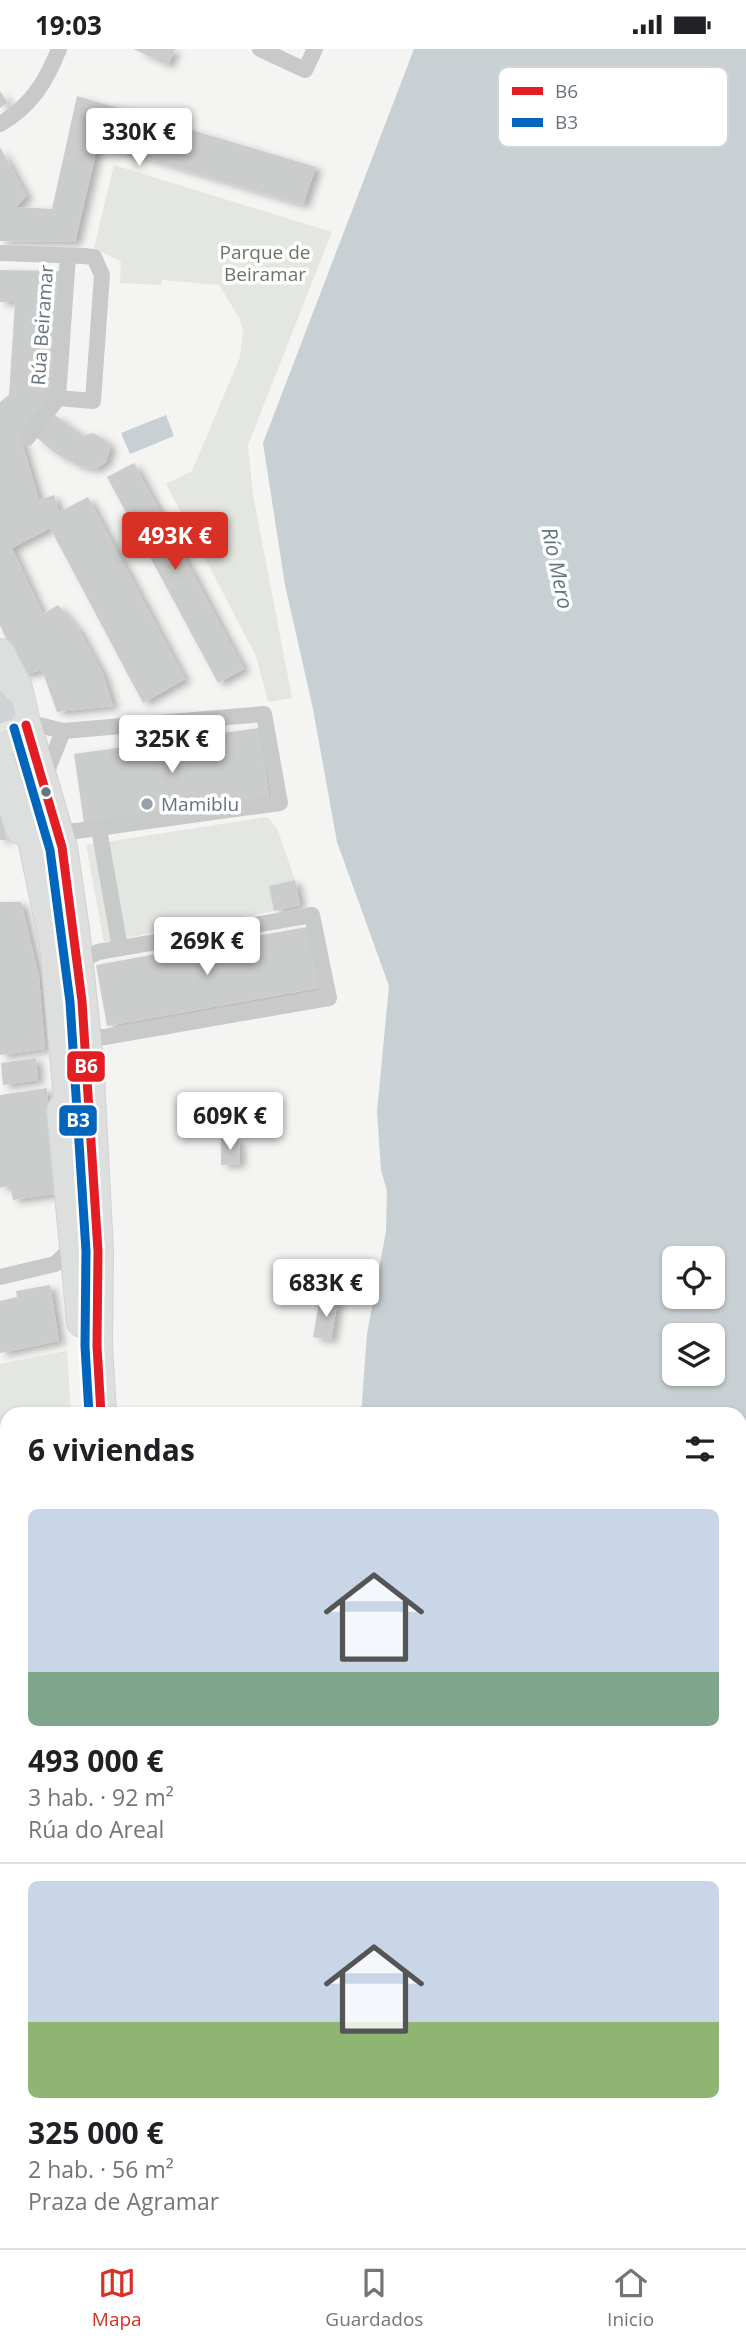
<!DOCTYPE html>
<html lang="es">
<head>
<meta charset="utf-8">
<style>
	body { margin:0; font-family:"Open Sans",sans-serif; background:#f2f2f2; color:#202124; height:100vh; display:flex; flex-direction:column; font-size:26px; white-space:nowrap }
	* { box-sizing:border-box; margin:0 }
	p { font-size:23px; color:#757577 }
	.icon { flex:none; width:38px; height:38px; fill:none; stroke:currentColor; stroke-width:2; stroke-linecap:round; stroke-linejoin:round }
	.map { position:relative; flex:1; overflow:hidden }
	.side { position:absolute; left:0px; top:1358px; width:747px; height:842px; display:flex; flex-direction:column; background:#fff; border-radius:21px 21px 0 0; box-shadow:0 2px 5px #0004 }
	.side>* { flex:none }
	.fabs { position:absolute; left:662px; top:1197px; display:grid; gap:14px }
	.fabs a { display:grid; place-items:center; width:63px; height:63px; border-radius:10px; background:#fff; box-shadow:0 2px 5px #0004; font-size:35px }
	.price { position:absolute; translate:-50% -60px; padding:0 16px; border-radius:7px; background:#fff; color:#222; font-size:23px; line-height:46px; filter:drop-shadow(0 2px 4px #0008) }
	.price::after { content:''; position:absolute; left:50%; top:42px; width:21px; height:16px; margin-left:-10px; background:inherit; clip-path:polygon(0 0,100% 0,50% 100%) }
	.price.selected { background:#d93025; color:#fff }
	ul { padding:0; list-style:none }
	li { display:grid; align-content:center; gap:14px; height:371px; padding:0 28px }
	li+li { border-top:2px solid #e0e0e0 }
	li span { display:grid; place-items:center; height:217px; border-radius:10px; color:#555 }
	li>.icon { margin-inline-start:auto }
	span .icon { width:126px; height:126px; fill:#fffc; stroke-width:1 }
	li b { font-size:30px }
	h2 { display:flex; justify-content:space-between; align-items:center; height:84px; padding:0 28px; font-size:30px }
	.status { display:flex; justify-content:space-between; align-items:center; height:49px; padding:0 35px; background:#fff; direction:ltr }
	.status svg { height:19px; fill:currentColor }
	.tabs { display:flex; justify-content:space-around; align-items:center; height:98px; border-top:2px solid #e0e0e0; background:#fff; font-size:19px; color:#757577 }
	.tabs a { display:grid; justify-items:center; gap:4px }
	.tabs .selected { color:#d93025 }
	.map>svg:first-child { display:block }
	.green { fill:#e4e6e1 }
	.water { fill:#c9d0d3; fill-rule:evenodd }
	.building { fill:#cbcccc; filter:url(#shadow) }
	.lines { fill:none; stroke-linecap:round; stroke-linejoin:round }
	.highway-tunnel { stroke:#d0d4d6; stroke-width:30; stroke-dasharray:30 15; stroke-linecap:butt }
	.secondary-casing { stroke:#d0d0d0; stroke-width:24 }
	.highway-casing { stroke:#d1d2d2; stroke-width:32 }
	.street { stroke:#c8caca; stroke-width:16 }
	.secondary { stroke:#dddede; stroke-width:23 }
	.highway { stroke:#dddede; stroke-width:30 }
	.bus-1-casing { stroke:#fff; stroke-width:14 }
	.bus-2-casing { stroke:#fff; stroke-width:14 }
	.bus-1 { stroke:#e21d24; stroke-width:9 }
	.bus-2 { stroke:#0065bd; stroke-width:9 }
	.bus-dot { fill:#667480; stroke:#fff; stroke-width:2.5 }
	.poi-dot { fill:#98a1a8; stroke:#fff; stroke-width:2.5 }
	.labels { text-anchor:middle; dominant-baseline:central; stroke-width:7; stroke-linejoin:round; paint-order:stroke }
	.park-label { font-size:19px; fill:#687764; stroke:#fff }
	.street-label { font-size:19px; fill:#667480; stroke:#fff }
	.poi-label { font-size:19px; fill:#667480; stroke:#fff; text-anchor:start }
	.water-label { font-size:21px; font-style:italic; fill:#62767d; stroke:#fff }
	.key { fill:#fff; stroke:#d1d5d9; stroke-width:2 }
	.key-label { font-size:19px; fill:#667480 }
	.line-badge { stroke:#fff; stroke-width:2.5 }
	.badge-label { font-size:19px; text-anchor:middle; font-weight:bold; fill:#fff }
</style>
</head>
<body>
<div class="status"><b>19:03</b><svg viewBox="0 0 49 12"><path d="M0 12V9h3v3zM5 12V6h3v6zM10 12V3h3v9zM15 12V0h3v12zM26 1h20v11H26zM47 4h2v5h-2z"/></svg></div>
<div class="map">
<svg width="746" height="2199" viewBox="0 0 746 2199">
	<defs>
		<filter id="shadow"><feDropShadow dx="6" dy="3.5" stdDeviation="3.5" flood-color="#0004"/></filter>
	</defs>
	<rect width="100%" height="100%" fill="#f4f4f2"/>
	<!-- green -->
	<g class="green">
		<polygon points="114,116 332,183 248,396 253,446 292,649 268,653 256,607 166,435 192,422 240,308 243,282 240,270 219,236 162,231 161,236 120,234 121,213 94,199"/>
		<polygon points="0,637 15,646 20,672 0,691"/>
		<polygon points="267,768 277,779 295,831 269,837 274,862 104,893 86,796"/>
		<polygon points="67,1302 71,1365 7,1365 7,1629 0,1629 0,1315"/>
	</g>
	<!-- water -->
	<g class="water">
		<path d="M414 0H746V2199H607L603 2193H740V1365H361L367 1285 386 1182 387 1142 381 1121 377 1063 389 937 337 793 313 660 285 536 263 394ZM674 1209H712V1248H674ZM674 1286H712V1325H674Z"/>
		<polygon points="166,366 174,387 130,405 121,384"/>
	</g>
	<!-- building -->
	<g class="building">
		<polygon points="133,0 175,0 168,16"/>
		<polygon points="0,42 8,54 0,59"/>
		<polygon points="77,47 316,118 303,156 98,95 75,193 0,192 0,98 27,147 16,158 52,160"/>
		<polygon points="0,221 59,222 49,357 20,387 39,451 54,446 59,463 88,448 185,630 143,654 50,479 12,499 43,565 58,556 79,581 103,625 113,657 57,663 42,621 22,626 0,576 0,353 9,346 15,253 0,253"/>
		<polygon points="55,366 83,387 93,384 105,391 110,399 106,413 95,420 79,417 55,404 36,388"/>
		<polygon points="134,414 244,620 218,634 107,428"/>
		<polygon points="259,679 269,748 84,774 74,705"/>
		<polygon points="0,767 1,767 7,791 0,791"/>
		<polygon points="295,831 300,856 274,862 269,837"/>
		<polygon points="0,853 21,853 39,928 45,1000 0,1006"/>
		<polygon points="307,878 318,939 107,977 96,916"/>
		<polygon points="36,1009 38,1031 3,1036 1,1014"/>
		<polygon points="47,1039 54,1145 13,1151 10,1136 0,1139 0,1046"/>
		<polygon points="221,1090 239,1090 240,1115 221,1116"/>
		<polygon points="50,1236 59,1292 0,1304 0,1252 17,1248 16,1242"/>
		<polygon points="320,1248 338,1251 331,1291 313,1288"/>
		<polygon points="7,1406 7,1444 0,1446 0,1407"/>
		<polygon points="0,1672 5,1707 0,1708"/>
		<polygon points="7,1719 7,1756 0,1759 0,1722"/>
		<polygon points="0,1774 7,1774 7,1789 0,1776"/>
		<polygon points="0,1884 7,1884 7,1964 0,1954"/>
		<polygon points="0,2067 5,2083 0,2084"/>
		<polygon points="123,2193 172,2193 173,2199 115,2199"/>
		<polygon points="291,2193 356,2193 359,2198 366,2193 396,2193 386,2199 296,2199"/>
	</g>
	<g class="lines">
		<!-- highway-tunnel -->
		<polyline class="highway-tunnel" points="0,643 25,713"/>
		<defs>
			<g id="secondary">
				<polyline points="0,698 18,689 28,668 22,643 3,630"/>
				<polyline points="195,2199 195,2193"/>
			</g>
			<g id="highway">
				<polyline points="0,605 17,638"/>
				<polyline points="26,676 62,798 74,880 88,1009 98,1202 97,1297"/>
				<polyline points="0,714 21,780"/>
				<polyline points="26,757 55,896 72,1082"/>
				<polyline points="62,1061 82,1273"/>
				<polyline points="96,1278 101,1365"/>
				<polyline points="214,2193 215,2199"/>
				<polyline points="266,2193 269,2199"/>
			</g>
		</defs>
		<!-- secondary casing -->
		<use href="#secondary" class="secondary-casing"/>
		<!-- highway casing -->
		<use href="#highway" class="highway-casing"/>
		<!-- street -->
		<g class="street">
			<polyline points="260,0 305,21 315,0"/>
			<path d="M0 75C31 57 46 33 59 0"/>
			<polyline points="0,204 84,207 94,208 102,226 93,352 58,349 68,207"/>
			<polyline points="27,389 58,349"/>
			<polyline points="27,673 63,682 264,665 280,754 76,782 69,782 56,775"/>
			<polyline points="44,730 63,682"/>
			<polyline points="99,780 120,899"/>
			<polyline points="78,913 98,903 312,866 329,949 105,988 95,988 84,983"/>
			<polyline points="0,1228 55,1215 73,1198"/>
			<polyline points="0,1814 7,1828"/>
			<polyline points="0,1982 7,1995"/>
			<polyline points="430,2193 434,2199"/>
			<polyline points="403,2199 413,2193"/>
		</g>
		<!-- secondary -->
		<use href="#secondary" class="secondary"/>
		<!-- highway -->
		<use href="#highway" class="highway"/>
		<defs>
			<polyline id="bus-1" points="26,676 62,798 82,952 98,1202 97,1297 101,1365"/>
			<polyline id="bus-2" points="14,679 50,801 70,953 86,1202 85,1297 89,1365"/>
		</defs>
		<!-- bus-1 casing -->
		<use href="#bus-1" class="bus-1-casing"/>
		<!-- bus-2 casing -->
		<use href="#bus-2" class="bus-2-casing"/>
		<!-- bus-1 -->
		<use href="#bus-1" class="bus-1"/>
		<!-- bus-2 -->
		<use href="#bus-2" class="bus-2"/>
	</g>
	<!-- markers -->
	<circle class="bus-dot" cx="46" cy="743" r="6"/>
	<circle class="poi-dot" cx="147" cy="755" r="7"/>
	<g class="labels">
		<!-- park labels -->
		<g class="park-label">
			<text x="265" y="203">Parque de<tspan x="265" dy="22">Beiramar</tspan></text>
		</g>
		<!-- street labels -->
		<g class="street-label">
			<text transform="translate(42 276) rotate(-86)">Rúa Beiramar</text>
		</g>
		<!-- poi labels -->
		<g class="poi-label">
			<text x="161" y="755">Mamiblu</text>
		</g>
		<!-- water labels -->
		<g class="water-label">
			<text transform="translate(558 519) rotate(78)">Río Mero</text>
		</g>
	</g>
	<!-- legend -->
	<rect x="498" y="18" width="230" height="80" rx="10" class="key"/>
	<rect x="512" y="38" width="31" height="8" fill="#e21d24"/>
	<rect x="512" y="69" width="31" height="9" fill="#0065bd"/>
	<g class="key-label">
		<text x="555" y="49">B6</text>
		<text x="555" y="80">B3</text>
	</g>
	<g class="line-badge">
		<rect x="66" y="1001" width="40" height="33" rx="7" fill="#e21d24"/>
		<rect x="58" y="1055" width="40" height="33" rx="7" fill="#0065bd"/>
	</g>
	<g class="badge-label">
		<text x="86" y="1024">B6</text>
		<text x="78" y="1078">B3</text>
	</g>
</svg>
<div class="fabs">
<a><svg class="icon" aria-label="locate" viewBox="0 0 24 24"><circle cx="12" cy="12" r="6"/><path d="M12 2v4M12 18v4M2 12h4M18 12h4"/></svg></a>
<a><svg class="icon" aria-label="layers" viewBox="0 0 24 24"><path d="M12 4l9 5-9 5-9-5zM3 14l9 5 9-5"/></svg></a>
</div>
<b class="price" style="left:139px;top:119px">330K €</b>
<b class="price selected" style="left:175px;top:523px">493K €</b>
<b class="price" style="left:172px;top:726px">325K €</b>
<b class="price" style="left:207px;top:928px">269K €</b>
<b class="price" style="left:230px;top:1103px">609K €</b>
<b class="price" style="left:326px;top:1270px">683K €</b>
<section class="side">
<h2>6 viviendas<svg class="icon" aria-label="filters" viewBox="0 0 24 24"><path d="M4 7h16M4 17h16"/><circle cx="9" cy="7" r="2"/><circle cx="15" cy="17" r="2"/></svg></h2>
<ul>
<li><span style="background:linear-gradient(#c9d6e8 75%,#7fa58c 0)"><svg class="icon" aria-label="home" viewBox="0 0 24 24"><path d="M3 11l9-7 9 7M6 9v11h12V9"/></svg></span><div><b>493 000 €</b><p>3 hab. · 92 m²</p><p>Rúa do Areal</p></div></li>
<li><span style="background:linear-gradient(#c9d6e8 65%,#8fb573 0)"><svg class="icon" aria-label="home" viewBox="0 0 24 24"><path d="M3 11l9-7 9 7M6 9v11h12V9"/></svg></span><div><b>325 000 €</b><p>2 hab. · 56 m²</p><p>Praza de Agramar</p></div></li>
</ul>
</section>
</div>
<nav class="tabs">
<a class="selected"><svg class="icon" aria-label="map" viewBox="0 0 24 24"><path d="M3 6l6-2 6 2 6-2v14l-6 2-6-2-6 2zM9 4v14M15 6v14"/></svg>Mapa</a>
<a><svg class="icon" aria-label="saved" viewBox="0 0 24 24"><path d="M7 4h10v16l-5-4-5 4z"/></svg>Guardados</a>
<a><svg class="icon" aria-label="home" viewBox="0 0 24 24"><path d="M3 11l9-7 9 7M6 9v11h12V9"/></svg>Inicio</a>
</nav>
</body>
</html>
